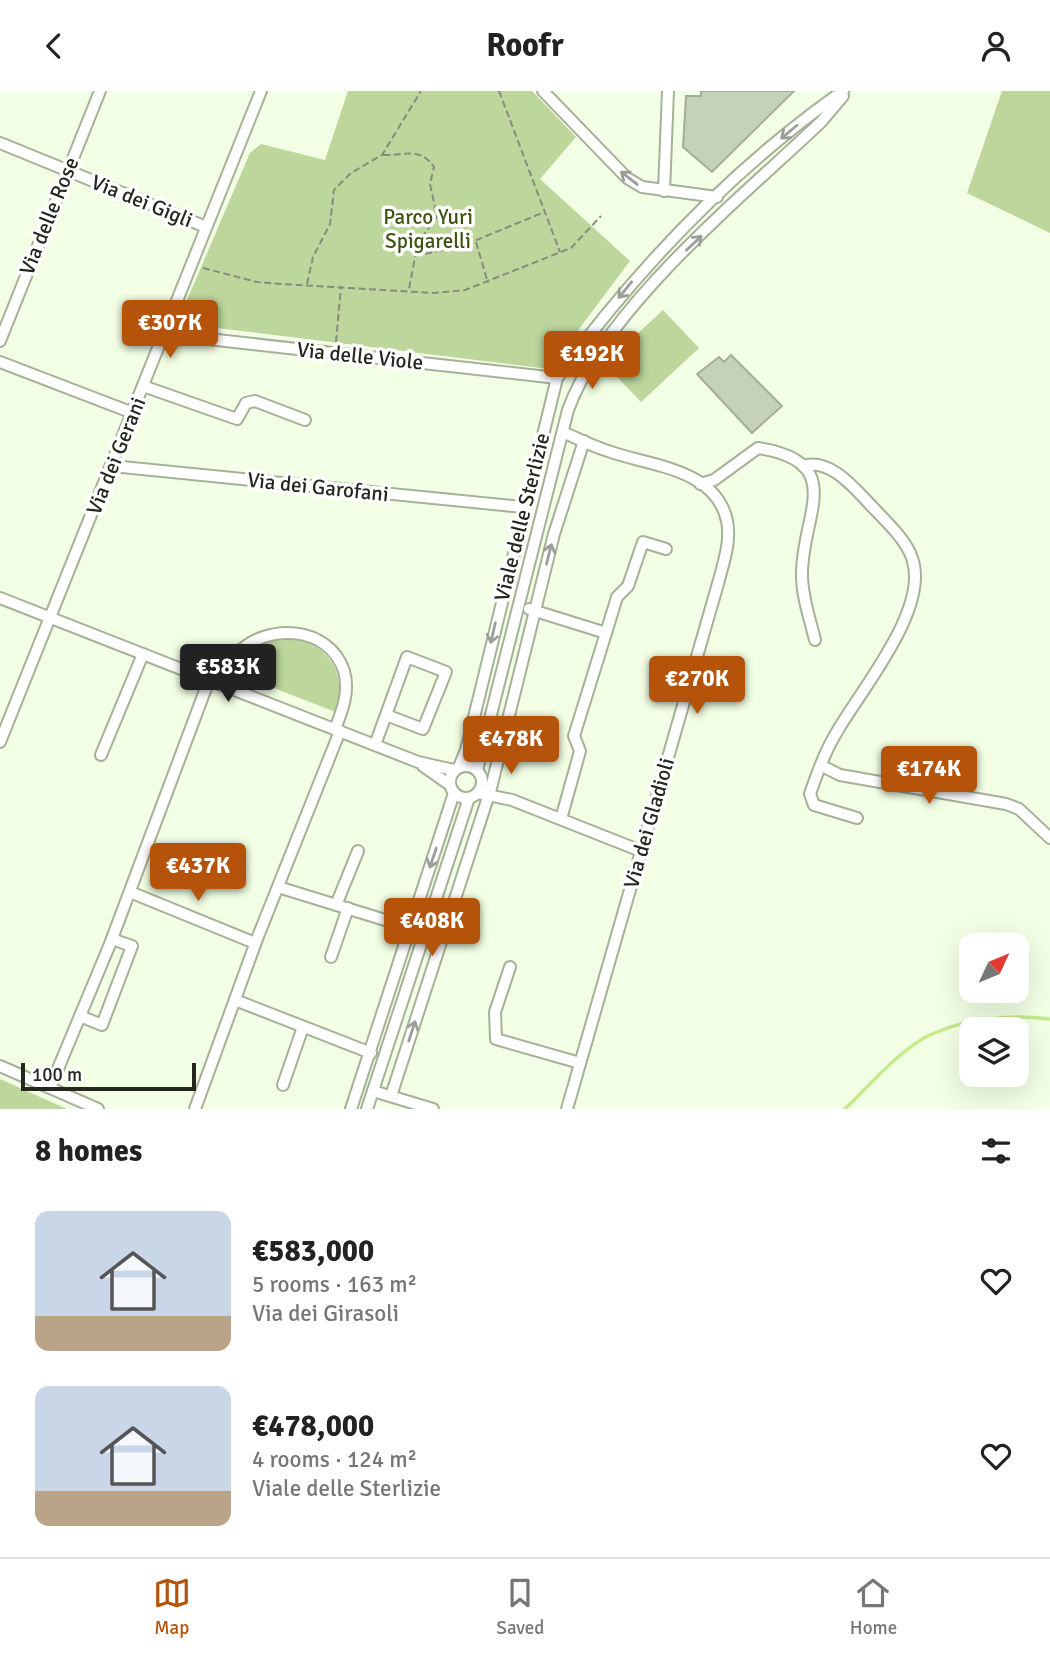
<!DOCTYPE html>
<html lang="en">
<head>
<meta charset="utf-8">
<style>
	body { margin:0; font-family:Signika,sans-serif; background:#f6f6f6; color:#222; height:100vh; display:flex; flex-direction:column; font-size:26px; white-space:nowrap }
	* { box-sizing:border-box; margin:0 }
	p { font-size:23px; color:#767676 }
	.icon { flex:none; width:38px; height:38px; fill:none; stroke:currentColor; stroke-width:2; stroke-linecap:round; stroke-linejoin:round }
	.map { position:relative; height:1018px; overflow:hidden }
	.details { display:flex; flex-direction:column; background:#fff; flex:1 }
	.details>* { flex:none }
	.needle { width:46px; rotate:46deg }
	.fabs { position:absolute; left:959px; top:842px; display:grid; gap:14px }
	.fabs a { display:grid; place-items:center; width:70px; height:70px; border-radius:14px; background:#fff; box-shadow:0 7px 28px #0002; font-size:35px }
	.scale { position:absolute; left:21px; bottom:18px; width:175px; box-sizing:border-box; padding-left:7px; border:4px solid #23271e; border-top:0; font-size:19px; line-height:24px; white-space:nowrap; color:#23271e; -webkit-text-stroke:5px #fff; paint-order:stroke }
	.price { position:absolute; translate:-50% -60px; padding:0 16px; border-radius:7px; background:#b45309; color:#fff; font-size:23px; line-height:46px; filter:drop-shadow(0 2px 4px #0008) }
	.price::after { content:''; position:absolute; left:50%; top:42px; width:21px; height:16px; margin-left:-10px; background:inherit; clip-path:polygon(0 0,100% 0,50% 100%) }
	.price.on { background:#222; color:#fff }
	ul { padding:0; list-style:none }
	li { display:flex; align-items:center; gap:21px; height:175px; padding:0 35px }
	li span { display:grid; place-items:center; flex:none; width:196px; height:140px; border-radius:14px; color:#555 }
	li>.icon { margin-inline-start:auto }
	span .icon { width:84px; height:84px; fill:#fffc; stroke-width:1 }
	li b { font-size:30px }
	h2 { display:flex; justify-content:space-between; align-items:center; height:84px; padding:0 35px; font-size:30px }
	header { display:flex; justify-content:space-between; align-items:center; height:91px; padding:0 35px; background:#fff; font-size:32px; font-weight:700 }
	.dock { display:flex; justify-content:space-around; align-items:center; height:98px; border-top:2px solid #e0e0e0; background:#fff; font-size:19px; color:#767676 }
	.dock a { display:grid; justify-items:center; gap:4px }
	.dock .on { color:#b45309 }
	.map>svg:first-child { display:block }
	.green { fill:#bcd69b }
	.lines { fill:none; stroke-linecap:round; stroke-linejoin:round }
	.stream { stroke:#c3ea8b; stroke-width:3.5 }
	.building { fill:#c6d2b8; stroke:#a3af95; stroke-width:2 }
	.minor-casing { stroke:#a5b198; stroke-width:14 }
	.path { stroke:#858d7c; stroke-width:2; stroke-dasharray:7 3.5; stroke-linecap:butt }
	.minor { stroke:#fff; stroke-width:10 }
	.oneway { stroke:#9c9e9a }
	.labels { text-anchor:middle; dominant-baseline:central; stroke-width:7; stroke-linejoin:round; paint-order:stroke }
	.street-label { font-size:21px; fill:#23271e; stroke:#fff }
	.park-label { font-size:21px; fill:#3c5310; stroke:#fff }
</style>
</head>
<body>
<header><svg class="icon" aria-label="back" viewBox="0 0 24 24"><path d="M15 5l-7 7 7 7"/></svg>Roofr<svg class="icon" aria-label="person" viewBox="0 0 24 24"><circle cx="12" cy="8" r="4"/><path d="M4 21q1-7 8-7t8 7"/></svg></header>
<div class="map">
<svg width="1050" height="1018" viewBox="0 0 1050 1018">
	<rect width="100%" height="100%" fill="#f3ffe4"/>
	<!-- green -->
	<g class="green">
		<polygon points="348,0 532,0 576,46 540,88 630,170 549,278 177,232 250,62 261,53 325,69"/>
		<polygon points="1002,0 1050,0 1050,142 967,102"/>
		<polygon points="663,219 699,257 641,311 605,273"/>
		<path d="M288 546C332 555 345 581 338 622L233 581C247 558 262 549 288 546Z"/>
		<polygon points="0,988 67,1018 0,1018"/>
	</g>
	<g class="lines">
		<!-- stream -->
		<path class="stream" d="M845 1018C869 995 902 956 932 943 968 927 1012 923 1050 928"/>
	</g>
	<!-- building -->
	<g class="building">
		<polygon points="701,0 794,0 712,81 683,56 686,5 701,5"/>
		<polygon points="731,264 782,315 752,342 697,283 719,266 724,271"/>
	</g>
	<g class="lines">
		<defs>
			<g id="minor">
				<polyline points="543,0 627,87 642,96 717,106"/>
				<polyline points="0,52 206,136"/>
				<polyline points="664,100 668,0"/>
				<polyline points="163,243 557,287"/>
				<polyline points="0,250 100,0"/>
				<polyline points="0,271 133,322"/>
				<polyline points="143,295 237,328 246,312 255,310 305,329"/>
				<path d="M563 341C578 348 592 355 608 360 649 375 716 377 727 430 731 450 724 470 719 489L567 1018"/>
				<polyline points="112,375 523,416"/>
				<path d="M803 375C827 367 850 392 865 408 880 425 905 446 912 467 930 517 863 596 838 639 826 658 817 682 810 703L814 714 857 727"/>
				<path d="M700 393 714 389 758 357C849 371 801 425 802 484 802 506 810 528 815 549"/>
				<polyline points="0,507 418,671 454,679"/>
				<polyline points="529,518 606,542 574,645 580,660 561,728"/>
				<polyline points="606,542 617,506 628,495 643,451 666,458"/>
				<path d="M222 594C226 584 229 572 236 564 265 531 329 534 344 580 350 601 342 620 335 638"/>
				<polyline points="0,651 261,0"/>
				<polyline points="375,654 407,566 446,581 423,638 386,624"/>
				<polyline points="101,664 143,563"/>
				<circle cx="466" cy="691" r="16"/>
				<polyline points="423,675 450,694"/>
				<polyline points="822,675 840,684 1006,713 1019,718 1050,747"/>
				<path d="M459 676 466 659 557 287C637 178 732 78 843 0"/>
				<path d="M477 679 568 319C605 217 742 106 821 31L843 5"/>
				<polyline points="478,702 512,709 641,760"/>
				<polyline points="278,796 411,837"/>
				<polyline points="130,801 255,852"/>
				<polyline points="336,814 358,760"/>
				<polyline points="331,866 348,817"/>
				<polyline points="510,876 495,921 496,948 580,972"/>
				<polyline points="235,909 371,962"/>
				<polyline points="80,925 102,934 132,855 112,848"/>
				<polyline points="0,975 98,1018"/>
				<polyline points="283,994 303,936"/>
				<polyline points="50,997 110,853 209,589"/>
				<polyline points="373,1000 433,1018"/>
				<polyline points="391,1005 491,697 554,443 584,350"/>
				<polyline points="195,1018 257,848 340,640"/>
				<polyline points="351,1018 454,702"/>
				<polyline points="367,1018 469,707"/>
			</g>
		</defs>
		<!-- minor casing -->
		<use href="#minor" class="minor-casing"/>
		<!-- path -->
		<g class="path">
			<polyline points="499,0 560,161"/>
			<path d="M383 64C405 65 419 55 434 76L430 93 437 126 418 151 409 198"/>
			<polyline points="476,151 488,192"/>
			<polyline points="415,165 462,155 542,122"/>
			<polyline points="203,177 257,191 282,193 434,202 465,199 571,157 601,125"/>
			<polyline points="307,193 313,166 330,133 334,99 351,82 382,64 421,0"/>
			<polyline points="336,251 341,195"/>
		</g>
		<!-- minor -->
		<use href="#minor" class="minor"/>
	</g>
	<!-- one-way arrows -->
	<defs><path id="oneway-shaft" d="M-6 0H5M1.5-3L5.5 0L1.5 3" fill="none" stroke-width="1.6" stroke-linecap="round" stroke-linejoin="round" transform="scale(1.75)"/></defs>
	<g class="oneway">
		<use href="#oneway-shaft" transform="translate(789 41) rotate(140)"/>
		<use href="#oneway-shaft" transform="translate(629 87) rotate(-142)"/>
		<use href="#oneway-shaft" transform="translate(694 152) rotate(-43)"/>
		<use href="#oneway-shaft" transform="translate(625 199) rotate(129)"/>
		<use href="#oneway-shaft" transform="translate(549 463) rotate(-76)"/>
		<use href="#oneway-shaft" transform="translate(493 542) rotate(103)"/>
		<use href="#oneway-shaft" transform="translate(433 767) rotate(108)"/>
		<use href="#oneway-shaft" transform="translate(412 940) rotate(-72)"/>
	</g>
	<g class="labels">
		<!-- street labels -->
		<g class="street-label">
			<text transform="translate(142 110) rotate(22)">Via dei Gigli</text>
			<text transform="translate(49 125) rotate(-68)">Via delle Rose</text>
			<text transform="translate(360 265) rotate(6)">Via delle Viole</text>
			<text transform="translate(116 365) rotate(-68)">Via dei Gerani</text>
			<text transform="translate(318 396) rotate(6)">Via dei Garofani</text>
			<text transform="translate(522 426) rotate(-76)">Viale delle Sterlizie</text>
			<text transform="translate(649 732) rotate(-74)">Via dei Gladioli</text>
		</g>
		<!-- park labels -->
		<g class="park-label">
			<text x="428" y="126">Parco Yuri<tspan x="428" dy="24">Spigarelli</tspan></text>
		</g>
	</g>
</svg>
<div class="fabs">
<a><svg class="needle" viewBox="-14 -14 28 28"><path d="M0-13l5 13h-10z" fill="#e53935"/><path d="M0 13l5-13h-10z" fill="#767676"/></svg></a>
<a><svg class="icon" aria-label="layers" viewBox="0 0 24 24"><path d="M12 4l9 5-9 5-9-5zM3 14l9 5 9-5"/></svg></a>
</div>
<div class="scale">100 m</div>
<b class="price" style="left:170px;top:269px">€307K</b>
<b class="price" style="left:592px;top:300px">€192K</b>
<b class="price on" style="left:228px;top:613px">€583K</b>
<b class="price" style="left:697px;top:625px">€270K</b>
<b class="price" style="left:511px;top:685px">€478K</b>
<b class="price" style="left:929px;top:715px">€174K</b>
<b class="price" style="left:198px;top:812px">€437K</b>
<b class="price" style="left:432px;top:867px">€408K</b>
</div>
<section class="details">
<h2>8 homes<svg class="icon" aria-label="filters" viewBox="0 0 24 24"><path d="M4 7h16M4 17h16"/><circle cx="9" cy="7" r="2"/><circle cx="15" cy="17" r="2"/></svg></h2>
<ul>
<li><span style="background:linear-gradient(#c9d6e8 75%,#b9a48a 0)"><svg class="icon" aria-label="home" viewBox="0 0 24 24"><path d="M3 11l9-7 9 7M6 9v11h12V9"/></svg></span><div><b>€583,000</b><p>5 rooms · 163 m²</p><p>Via dei Girasoli</p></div><svg class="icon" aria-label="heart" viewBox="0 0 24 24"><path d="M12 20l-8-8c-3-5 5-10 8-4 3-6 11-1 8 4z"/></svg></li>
<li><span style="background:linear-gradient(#c9d6e8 75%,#b9a48a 0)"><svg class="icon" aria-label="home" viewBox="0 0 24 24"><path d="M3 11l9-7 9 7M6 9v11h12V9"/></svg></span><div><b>€478,000</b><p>4 rooms · 124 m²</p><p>Viale delle Sterlizie</p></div><svg class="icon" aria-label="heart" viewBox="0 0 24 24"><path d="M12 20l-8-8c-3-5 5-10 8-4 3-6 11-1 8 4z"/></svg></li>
</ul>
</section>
<nav class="dock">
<a class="on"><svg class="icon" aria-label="map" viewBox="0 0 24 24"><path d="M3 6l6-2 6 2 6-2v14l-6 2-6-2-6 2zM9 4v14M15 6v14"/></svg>Map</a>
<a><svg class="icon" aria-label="saved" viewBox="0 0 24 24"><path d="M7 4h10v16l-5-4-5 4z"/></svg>Saved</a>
<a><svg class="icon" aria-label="home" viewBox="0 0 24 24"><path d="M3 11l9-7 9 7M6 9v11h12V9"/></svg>Home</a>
</nav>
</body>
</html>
